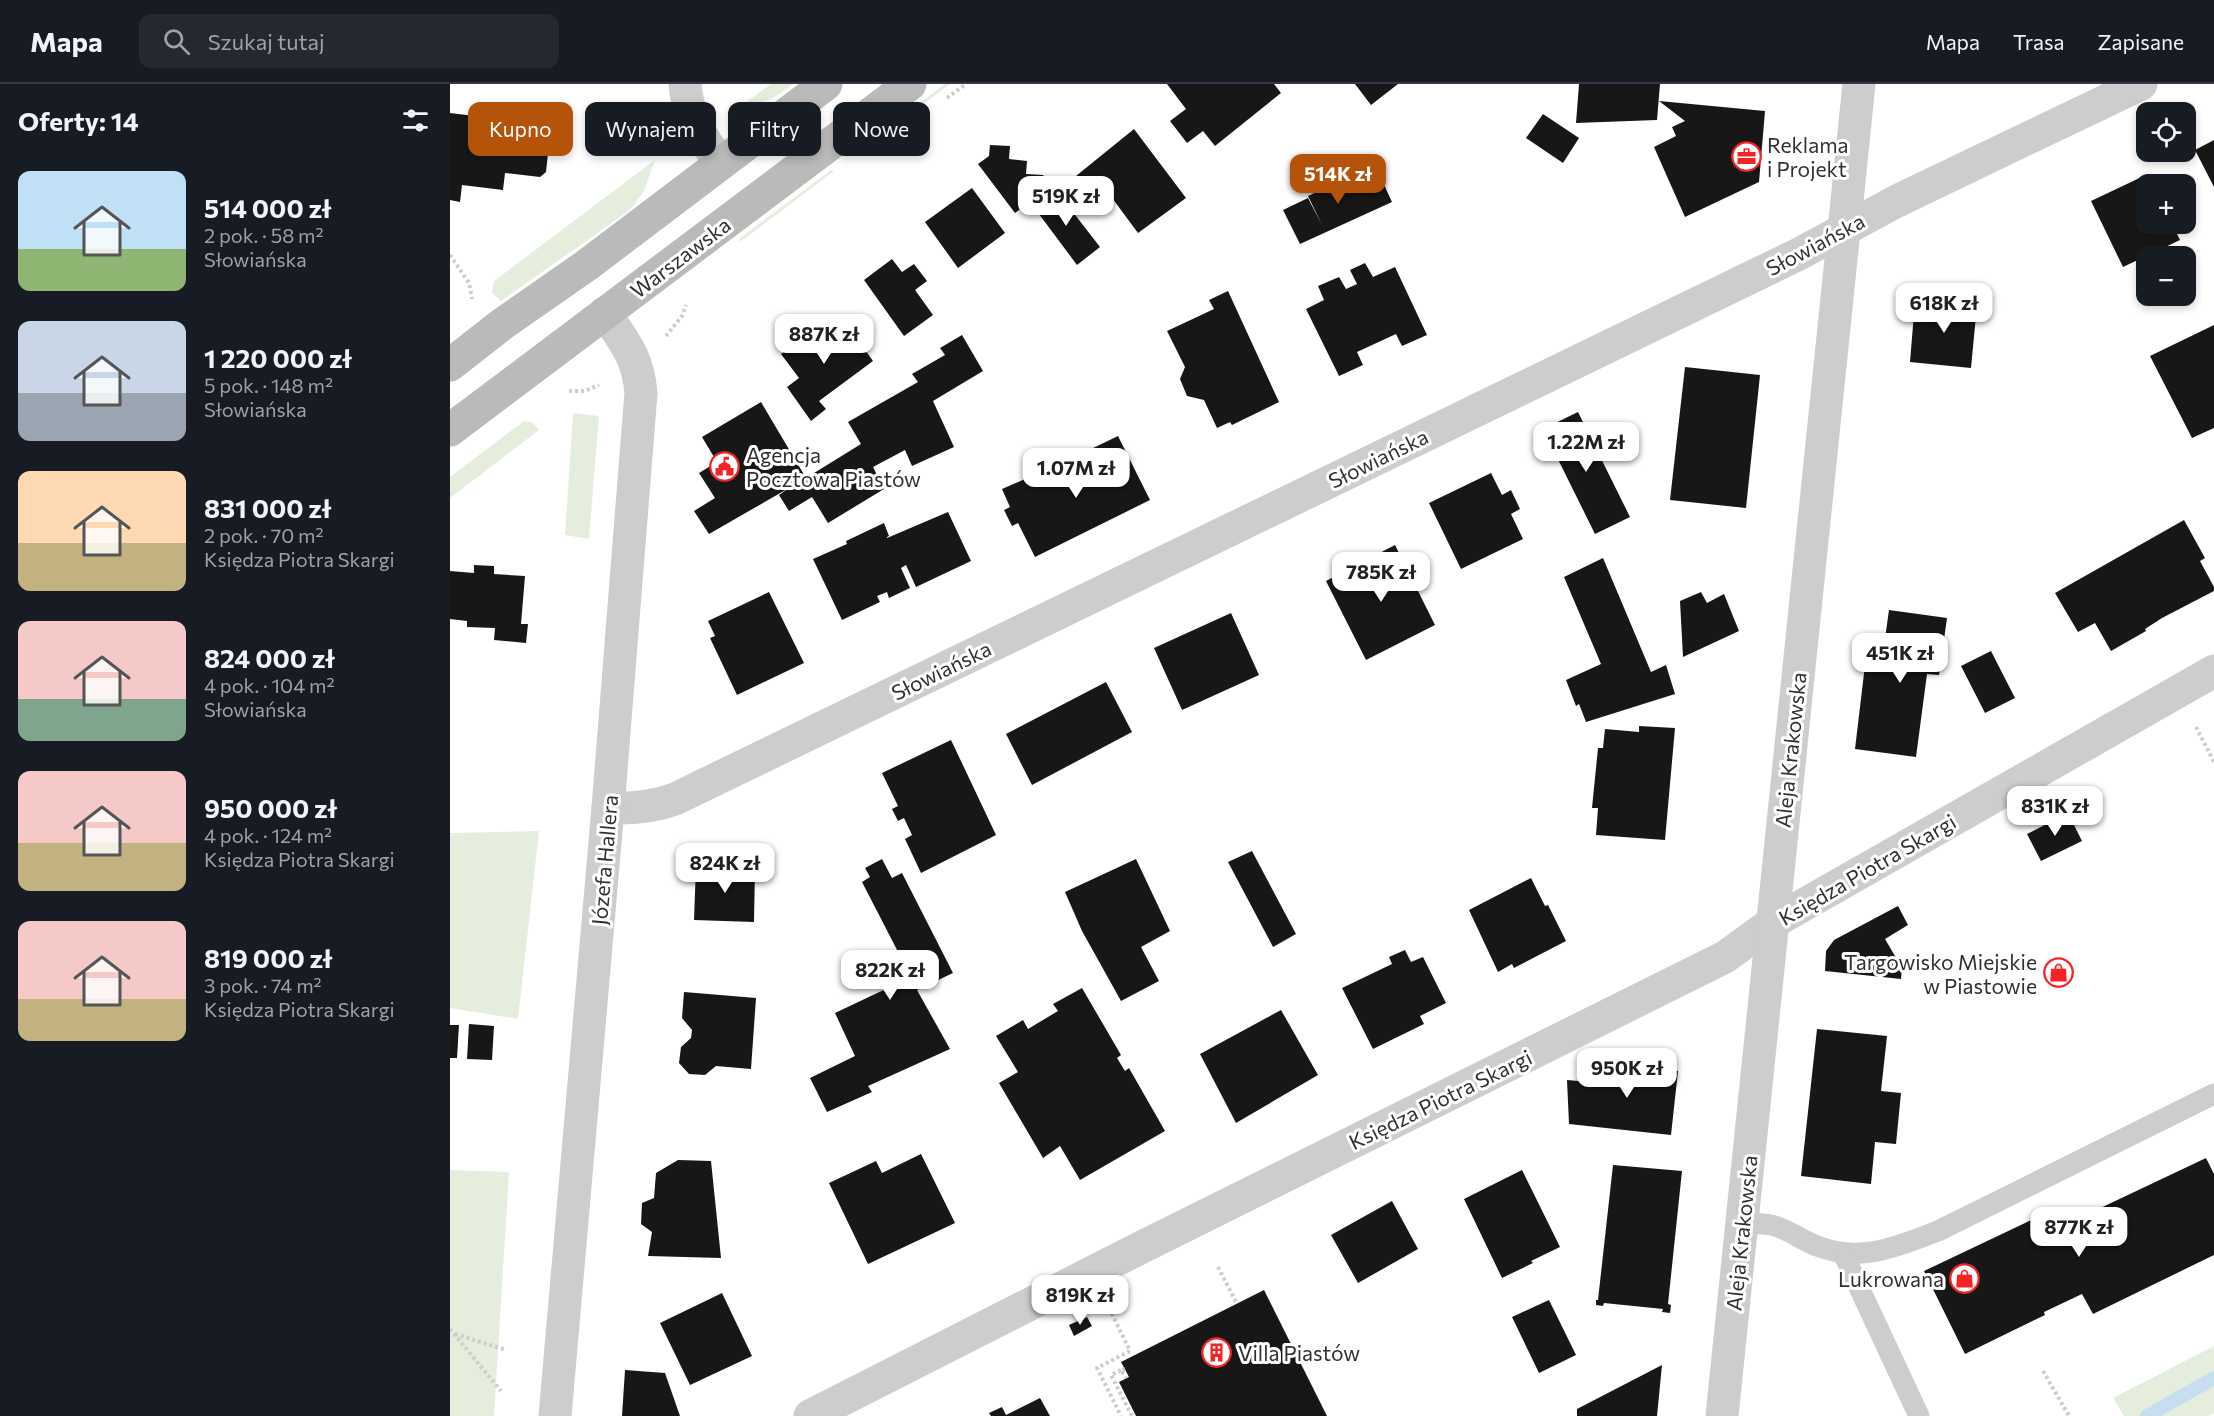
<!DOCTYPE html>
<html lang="pl">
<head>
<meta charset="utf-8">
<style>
	body { margin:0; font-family:Commissioner,sans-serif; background:#242831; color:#f1f3f6; height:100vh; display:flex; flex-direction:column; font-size:22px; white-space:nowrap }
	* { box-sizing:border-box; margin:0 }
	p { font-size:20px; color:#9ea1a6 }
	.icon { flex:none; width:33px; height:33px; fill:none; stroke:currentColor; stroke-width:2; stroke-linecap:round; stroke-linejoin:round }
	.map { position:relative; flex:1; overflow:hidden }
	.sheet { display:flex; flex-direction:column; background:#171b24; width:450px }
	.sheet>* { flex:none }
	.hud { position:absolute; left:18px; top:18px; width:570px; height:54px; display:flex; gap:12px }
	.buttons { position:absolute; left:1686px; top:18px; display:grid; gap:12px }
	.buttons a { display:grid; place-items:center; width:60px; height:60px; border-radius:12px; background:#171b24; box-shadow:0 3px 9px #0003; font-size:30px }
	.price { position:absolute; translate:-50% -51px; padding:0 14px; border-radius:12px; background:#fff; color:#222; font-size:20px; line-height:39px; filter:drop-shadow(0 2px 3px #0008) }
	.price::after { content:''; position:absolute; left:50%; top:36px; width:18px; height:14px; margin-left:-9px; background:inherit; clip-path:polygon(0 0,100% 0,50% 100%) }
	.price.on { background:#b45309; color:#fff }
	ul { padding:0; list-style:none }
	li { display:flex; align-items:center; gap:18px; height:150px; padding:0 18px }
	li span { display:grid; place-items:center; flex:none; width:168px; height:120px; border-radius:12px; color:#555 }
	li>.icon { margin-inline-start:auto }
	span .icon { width:72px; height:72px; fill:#fffc; stroke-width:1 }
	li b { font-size:26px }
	h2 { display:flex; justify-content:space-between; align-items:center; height:72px; padding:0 18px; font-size:26px }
	.chip { padding:0 21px; border-radius:12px; background:#171b24; box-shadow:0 3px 9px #0003; font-size:21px; line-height:54px }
	.chip.on { background:#b45309; color:#fff }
	header { display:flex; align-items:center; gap:36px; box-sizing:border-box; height:84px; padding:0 30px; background:#171b24; border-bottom:2px solid #363941 }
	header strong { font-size:28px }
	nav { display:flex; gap:33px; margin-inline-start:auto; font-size:21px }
	.search { width:420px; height:54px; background:#242831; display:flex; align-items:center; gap:15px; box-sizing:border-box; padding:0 21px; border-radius:12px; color:#9ea1a6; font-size:22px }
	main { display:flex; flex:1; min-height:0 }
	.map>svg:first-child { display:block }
	.green { fill:#e5eedd }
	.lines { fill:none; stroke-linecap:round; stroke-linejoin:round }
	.stream { stroke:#c7ddf0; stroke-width:14 }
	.building { fill:#171717 }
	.path { stroke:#cdcdcd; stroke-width:4; stroke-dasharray:3 3; stroke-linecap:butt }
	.lane { stroke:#cdcdcd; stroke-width:21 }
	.street { stroke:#cdcdcd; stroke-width:33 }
	.secondary { stroke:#bababa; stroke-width:33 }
	.labels { text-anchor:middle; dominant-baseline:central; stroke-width:6; stroke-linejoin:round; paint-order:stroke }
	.poi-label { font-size:21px; fill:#303030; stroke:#fff; text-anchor:start }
	.street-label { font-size:21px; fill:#303030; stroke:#fff }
</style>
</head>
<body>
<header>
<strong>Mapa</strong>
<div class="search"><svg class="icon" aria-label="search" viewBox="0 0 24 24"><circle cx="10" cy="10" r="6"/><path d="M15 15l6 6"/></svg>Szukaj tutaj</div>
<nav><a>Mapa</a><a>Trasa</a><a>Zapisane</a></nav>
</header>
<main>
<section class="sheet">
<h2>Oferty: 14<svg class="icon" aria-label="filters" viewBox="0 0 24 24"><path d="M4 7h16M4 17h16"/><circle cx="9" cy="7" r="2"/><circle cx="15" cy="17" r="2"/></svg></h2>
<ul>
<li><span style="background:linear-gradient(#bfe0f5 65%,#8fb573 0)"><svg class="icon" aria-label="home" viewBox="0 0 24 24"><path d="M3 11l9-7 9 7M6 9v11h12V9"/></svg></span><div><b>514 000 zł</b><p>2 pok. · 58 m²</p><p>Słowiańska</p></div></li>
<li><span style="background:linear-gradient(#c9d6e8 60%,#9aa5b1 0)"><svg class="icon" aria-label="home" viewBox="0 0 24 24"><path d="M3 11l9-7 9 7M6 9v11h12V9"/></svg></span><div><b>1 220 000 zł</b><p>5 pok. · 148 m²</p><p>Słowiańska</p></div></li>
<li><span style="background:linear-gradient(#ffd9b3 60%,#c2b280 0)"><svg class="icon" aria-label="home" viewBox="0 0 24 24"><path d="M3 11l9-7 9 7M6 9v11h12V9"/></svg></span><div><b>831 000 zł</b><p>2 pok. · 70 m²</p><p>Księdza Piotra Skargi</p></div></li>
<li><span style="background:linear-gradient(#f6c9c9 65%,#7fa58c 0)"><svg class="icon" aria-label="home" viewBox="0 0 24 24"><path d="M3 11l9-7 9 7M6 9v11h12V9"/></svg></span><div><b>824 000 zł</b><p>4 pok. · 104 m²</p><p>Słowiańska</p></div></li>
<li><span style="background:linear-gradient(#f6c9c9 60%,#c2b280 0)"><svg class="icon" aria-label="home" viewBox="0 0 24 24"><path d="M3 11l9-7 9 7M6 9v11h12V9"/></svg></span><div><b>950 000 zł</b><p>4 pok. · 124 m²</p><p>Księdza Piotra Skargi</p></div></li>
<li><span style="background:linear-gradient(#f6c9c9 65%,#c2b280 0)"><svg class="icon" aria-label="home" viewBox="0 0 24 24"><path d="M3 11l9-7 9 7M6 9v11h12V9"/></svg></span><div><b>819 000 zł</b><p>3 pok. · 74 m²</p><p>Księdza Piotra Skargi</p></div></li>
</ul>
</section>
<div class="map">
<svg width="1764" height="1332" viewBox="0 0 1764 1332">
	<rect width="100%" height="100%" fill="#fff"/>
	<!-- green -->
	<g class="green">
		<path d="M321 0H343C329 11 314 22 295 19Z"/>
		<polygon points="495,0 500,0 413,65 413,62"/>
		<polygon points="205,76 194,107 180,126 51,217 42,209 44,197"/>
		<polygon points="381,86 384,87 290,158 290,154"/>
		<polygon points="123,329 149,332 139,455 115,451"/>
		<polygon points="74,337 82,338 89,346 0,414 0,393"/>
		<polygon points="89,747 68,935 0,924 0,749"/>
		<polygon points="0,1086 59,1088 44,1332 0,1332"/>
		<polygon points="1764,1262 1764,1329 1759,1332 1674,1332 1663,1314"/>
	</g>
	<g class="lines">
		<!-- stream -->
		<polyline class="stream" points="1697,1332 1764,1294"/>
	</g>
	<!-- building -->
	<g class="building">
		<polygon points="717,0 824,0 831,9 765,62 753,47 737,59 720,37 736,25"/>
		<polygon points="905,0 948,0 921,21"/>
		<polygon points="1129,0 1210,0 1207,36 1126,39"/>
		<polygon points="1209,17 1315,27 1309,98 1235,133 1204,63 1226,52 1222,43 1235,37"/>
		<polygon points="0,29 101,41 96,88 90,93 55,89 53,106 12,101 10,118 0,116"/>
		<polygon points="1093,30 1129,54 1113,79 1076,54"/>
		<polygon points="684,45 736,114 688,149 651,99 638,108 626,92"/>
		<polygon points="1764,56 1764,103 1745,66"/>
		<polygon points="540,61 560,62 559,75 577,77 576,90 593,91 602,101 565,129 528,80 539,72"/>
		<polygon points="925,81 942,118 850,160 833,126 858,114 872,141 858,112"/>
		<polygon points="1698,90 1703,100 1696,100 1696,140 1722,140 1730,156 1673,183 1641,117"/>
		<polygon points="522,104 555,149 508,184 475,138"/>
		<polygon points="605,105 650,163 627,181 583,122"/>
		<polygon points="442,175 452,188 464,180 477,197 465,206 483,231 454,252 414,196"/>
		<polygon points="915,179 923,193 945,183 977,251 952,262 946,250 907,268 913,281 889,292 856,225 874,216 868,202 889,193 896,205 907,200 900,186"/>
		<polygon points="778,207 829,318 782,341 780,338 767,344 754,316 737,312 730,295 735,283 717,247 764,225 759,216"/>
		<polygon points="1465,217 1507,220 1508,217 1527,221 1521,284 1460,278"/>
		<polygon points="377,236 387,250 398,242 423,277 369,317 376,325 361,337 337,303 349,294 331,270"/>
		<polygon points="1764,241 1764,344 1742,354 1700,272"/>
		<polygon points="512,251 533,287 483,317 504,363 462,382 455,366 423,383 434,405 378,439 362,413 339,427 329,411 339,404 259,450 244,427 265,414 249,389 267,378 252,353 311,318 356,394 411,360 398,338 468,298 462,290 495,271 490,264"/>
		<polygon points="1235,283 1310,291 1296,424 1220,416"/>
		<polygon points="1128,328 1180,433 1145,450 1093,345"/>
		<polygon points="668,352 700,416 585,473 568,439 562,442 554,426 560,423 552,405 584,391 590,403 643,377 639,366"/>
		<polygon points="1041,389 1052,411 1061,406 1070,425 1061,430 1073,455 1011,485 979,419"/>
		<polygon points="498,428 521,477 466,503 456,481 451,484 460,504 439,514 437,508 427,512 430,518 392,536 363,475 397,460 396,457 434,439 439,452 437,453 437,454"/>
		<polygon points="1734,436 1755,474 1750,477 1764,503 1764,507 1712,534 1695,545 1696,547 1661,567 1645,539 1628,548 1605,509"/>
		<polygon points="945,461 985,541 916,576 876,497"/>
		<polygon points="1153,474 1201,588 1216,581 1225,610 1136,638 1129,620 1126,622 1116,596 1151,580 1114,493"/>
		<polygon points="24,481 44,482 44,490 75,492 71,540 78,540 76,559 44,556 45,544 17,543 17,537 0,535 0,487 24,489"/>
		<polygon points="319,508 354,579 287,611 260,554 265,552 258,537"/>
		<polygon points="1251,508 1257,519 1274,510 1289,547 1233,573 1230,517"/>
		<polygon points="1439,526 1497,534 1489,591 1477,590 1466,673 1405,665 1415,581 1431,583"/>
		<polygon points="781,529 809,591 732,626 704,564"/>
		<polygon points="1541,567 1565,614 1535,629 1511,582"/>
		<polygon points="656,598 682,648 582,701 556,650"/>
		<polygon points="1189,642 1225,644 1215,756 1146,751 1148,724 1142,724 1148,664 1153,664 1155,645 1189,648"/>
		<polygon points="501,656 546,751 471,789 455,755 462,751 454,734 448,737 442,725 448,722 432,689"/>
		<polygon points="1618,729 1632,757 1591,777 1577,750"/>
		<polygon points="802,767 846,850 823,863 778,778"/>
		<polygon points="432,775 442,794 452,789 503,889 467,906 500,965 418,1002 422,1008 377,1028 360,994 405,972 385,929 461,893 412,798 420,793 415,784"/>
		<polygon points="686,775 720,847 691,863 709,897 671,917 632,847 615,808"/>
		<polygon points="246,782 305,783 304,838 244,836"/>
		<polygon points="1081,794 1095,822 1098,821 1116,857 1064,884 1062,880 1048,888 1019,826"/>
		<polygon points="1448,822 1458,841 1435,855 1452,884 1451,895 1375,887 1376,867 1384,856"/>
		<polygon points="955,866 961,878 973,873 996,919 970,932 974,940 923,965 892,904 942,880 939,873"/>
		<polygon points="632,904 671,971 667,974 675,987 679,984 715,1047 630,1096 610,1062 593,1074 549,999 568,988 546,952 573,936 578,945 608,927 603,920"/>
		<polygon points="234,908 306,914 301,985 266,982 255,991 239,990 229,979 231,963 241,954 242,946 232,934"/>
		<polygon points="831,926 868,991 786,1039 750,970"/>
		<polygon points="19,940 44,942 42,976 17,975"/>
		<polygon points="0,941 9,941 7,974 0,974"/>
		<polygon points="1367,945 1437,952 1431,1007 1451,1009 1446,1060 1425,1058 1421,1100 1351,1092"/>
		<polygon points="1194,973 1209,974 1213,985 1228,987 1221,1051 1119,1040 1117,996 1161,1000 1163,980 1186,982"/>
		<polygon points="471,1070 505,1139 418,1180 379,1099 426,1077 432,1089"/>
		<polygon points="1756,1074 1764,1090 1764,1171 1643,1230 1632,1210 1594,1228 1595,1231 1515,1270 1474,1187 1596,1129 1604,1146"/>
		<polygon points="228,1076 261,1077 271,1174 198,1172 202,1148 191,1140 192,1119 204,1114 206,1089"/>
		<polygon points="1163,1081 1232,1087 1218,1220 1221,1221 1220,1229 1212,1228 1213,1225 1154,1219 1153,1222 1146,1221 1146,1216 1148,1216"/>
		<polygon points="1072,1086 1110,1163 1081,1177 1083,1179 1052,1194 1014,1115"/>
		<polygon points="942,1117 968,1165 908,1199 881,1151"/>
		<polygon points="814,1206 877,1332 686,1332 669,1298 679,1293 671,1278"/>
		<polygon points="272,1209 302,1272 240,1301 210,1239"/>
		<polygon points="1099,1216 1126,1271 1089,1289 1062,1233"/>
		<polygon points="637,1233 642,1242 624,1252 619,1241"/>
		<polygon points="1212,1281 1207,1332 1127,1332 1127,1325"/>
		<polygon points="175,1286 215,1289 230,1332 172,1332"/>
		<polygon points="590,1314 600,1332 541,1332 539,1329 552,1323 556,1331"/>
	</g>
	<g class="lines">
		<!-- path -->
		<g class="path">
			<polyline points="497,14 516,0"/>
			<polyline points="0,171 19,199 22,215"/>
			<polyline points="216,252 232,232 236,221"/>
			<polyline points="119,307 135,307 149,301"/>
			<polyline points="1746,643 1764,678"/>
			<polyline points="768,1183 786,1218"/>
			<polyline points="659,1224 680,1267 647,1284 671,1332"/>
			<polyline points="0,1245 51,1307"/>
			<polyline points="5,1250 56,1266"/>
			<polyline points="675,1285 671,1286 676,1294"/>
			<polyline points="671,1286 661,1291 682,1332"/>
			<polyline points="1593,1287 1619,1332"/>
		</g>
		<!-- lane -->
		<g class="lane">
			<path d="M1292 1139C1302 1140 1315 1139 1325 1142 1339 1146 1353 1157 1367 1162 1410 1179 1447 1163 1488 1147L1764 1010"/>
			<polyline points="1393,1169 1469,1332"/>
		</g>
		<!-- street -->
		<g class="street">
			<path d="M235 0C237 31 252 55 271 79"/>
			<path d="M158 724C182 725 203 723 225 715L1349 170 1447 117 1691 0"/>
			<path d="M105 1332 158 724 191 309C188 273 175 259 155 229"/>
			<polyline points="360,1332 694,1162 1275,873 1322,839 1764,587"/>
			<polyline points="1272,1332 1409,0"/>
		</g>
		<!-- secondary -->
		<g class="secondary">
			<polyline points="0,281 51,241 137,181 376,0"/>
			<polyline points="0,346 460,0"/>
		</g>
	</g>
	<!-- icons -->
	<defs>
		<symbol id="office-ring" viewBox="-11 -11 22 22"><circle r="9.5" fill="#fff" stroke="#f62324" stroke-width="1.5"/><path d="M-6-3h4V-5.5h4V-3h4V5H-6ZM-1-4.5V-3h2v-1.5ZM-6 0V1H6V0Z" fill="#f62324"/></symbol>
		<symbol id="civic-ring" viewBox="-11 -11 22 22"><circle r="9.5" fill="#fff" stroke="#f62324" stroke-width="1.5"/><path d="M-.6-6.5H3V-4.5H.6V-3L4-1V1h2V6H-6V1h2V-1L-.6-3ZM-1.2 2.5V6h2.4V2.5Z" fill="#f62324"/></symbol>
		<symbol id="shop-ring" viewBox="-11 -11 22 22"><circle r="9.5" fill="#fff" stroke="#f62324" stroke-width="1.5"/><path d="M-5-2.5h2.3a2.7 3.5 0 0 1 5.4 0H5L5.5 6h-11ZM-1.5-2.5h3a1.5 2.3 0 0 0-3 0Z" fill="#f62324"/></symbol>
		<symbol id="building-ring" viewBox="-11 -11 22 22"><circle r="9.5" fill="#fff" stroke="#f62324" stroke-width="1.5"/><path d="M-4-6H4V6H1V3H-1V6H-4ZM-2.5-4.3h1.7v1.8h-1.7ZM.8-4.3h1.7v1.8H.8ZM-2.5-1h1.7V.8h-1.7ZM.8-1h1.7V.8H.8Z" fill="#f62324"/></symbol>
	</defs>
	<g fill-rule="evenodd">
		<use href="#office-ring" x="1280" y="56" width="33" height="33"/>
		<use href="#civic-ring" x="258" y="366" width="33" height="33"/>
		<use href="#shop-ring" x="1592" y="872" width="33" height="33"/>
		<use href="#shop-ring" x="1498" y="1178" width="33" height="33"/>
		<use href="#building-ring" x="750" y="1252" width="33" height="33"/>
	</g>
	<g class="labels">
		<!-- poi labels -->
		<g class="poi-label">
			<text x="1317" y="60">Reklama<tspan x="1317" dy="24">i Projekt</tspan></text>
			<text x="296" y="370">Agencja<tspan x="296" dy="24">Pocztowa Piastów</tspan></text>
			<text x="1587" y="877" text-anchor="end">Targowisko Miejskie<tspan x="1587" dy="24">w Piastowie</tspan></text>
			<text x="1494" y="1194" text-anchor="end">Lukrowana</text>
			<text x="788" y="1268">Villa Piastów</text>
		</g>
		<!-- street labels -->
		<g class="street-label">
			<text transform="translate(1365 160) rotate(-28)">Słowiańska</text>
			<text transform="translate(230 173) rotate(-37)">Warszawska</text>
			<text transform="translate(928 374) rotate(-26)">Słowiańska</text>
			<text transform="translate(491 586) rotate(-26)">Słowiańska</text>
			<text transform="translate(1340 666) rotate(-84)">Aleja Krakowska</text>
			<text transform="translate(154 776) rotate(-85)">Józefa Hallera</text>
			<text transform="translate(1417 785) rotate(-30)">Księdza Piotra Skargi</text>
			<text transform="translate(990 1015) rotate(-26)">Księdza Piotra Skargi</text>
			<text transform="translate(1291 1149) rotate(-84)">Aleja Krakowska</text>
		</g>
	</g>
</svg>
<div class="buttons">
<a><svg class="icon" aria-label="locate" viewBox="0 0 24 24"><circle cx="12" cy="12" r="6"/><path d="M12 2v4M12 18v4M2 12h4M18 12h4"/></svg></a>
<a>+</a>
<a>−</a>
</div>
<b class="price on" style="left:888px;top:121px">514K zł</b>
<b class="price" style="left:616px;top:143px">519K zł</b>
<b class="price" style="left:1494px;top:250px">618K zł</b>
<b class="price" style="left:374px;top:281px">887K zł</b>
<b class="price" style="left:1136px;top:389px">1.22M zł</b>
<b class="price" style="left:626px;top:415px">1.07M zł</b>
<b class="price" style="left:931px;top:519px">785K zł</b>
<b class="price" style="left:1450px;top:600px">451K zł</b>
<b class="price" style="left:1605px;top:753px">831K zł</b>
<b class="price" style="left:275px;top:810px">824K zł</b>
<b class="price" style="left:440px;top:917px">822K zł</b>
<b class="price" style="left:1177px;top:1015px">950K zł</b>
<b class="price" style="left:1629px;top:1174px">877K zł</b>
<b class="price" style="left:630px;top:1242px">819K zł</b>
<div class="hud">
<a class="chip on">Kupno</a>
<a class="chip">Wynajem</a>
<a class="chip">Filtry</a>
<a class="chip">Nowe</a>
</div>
</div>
</main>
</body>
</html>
